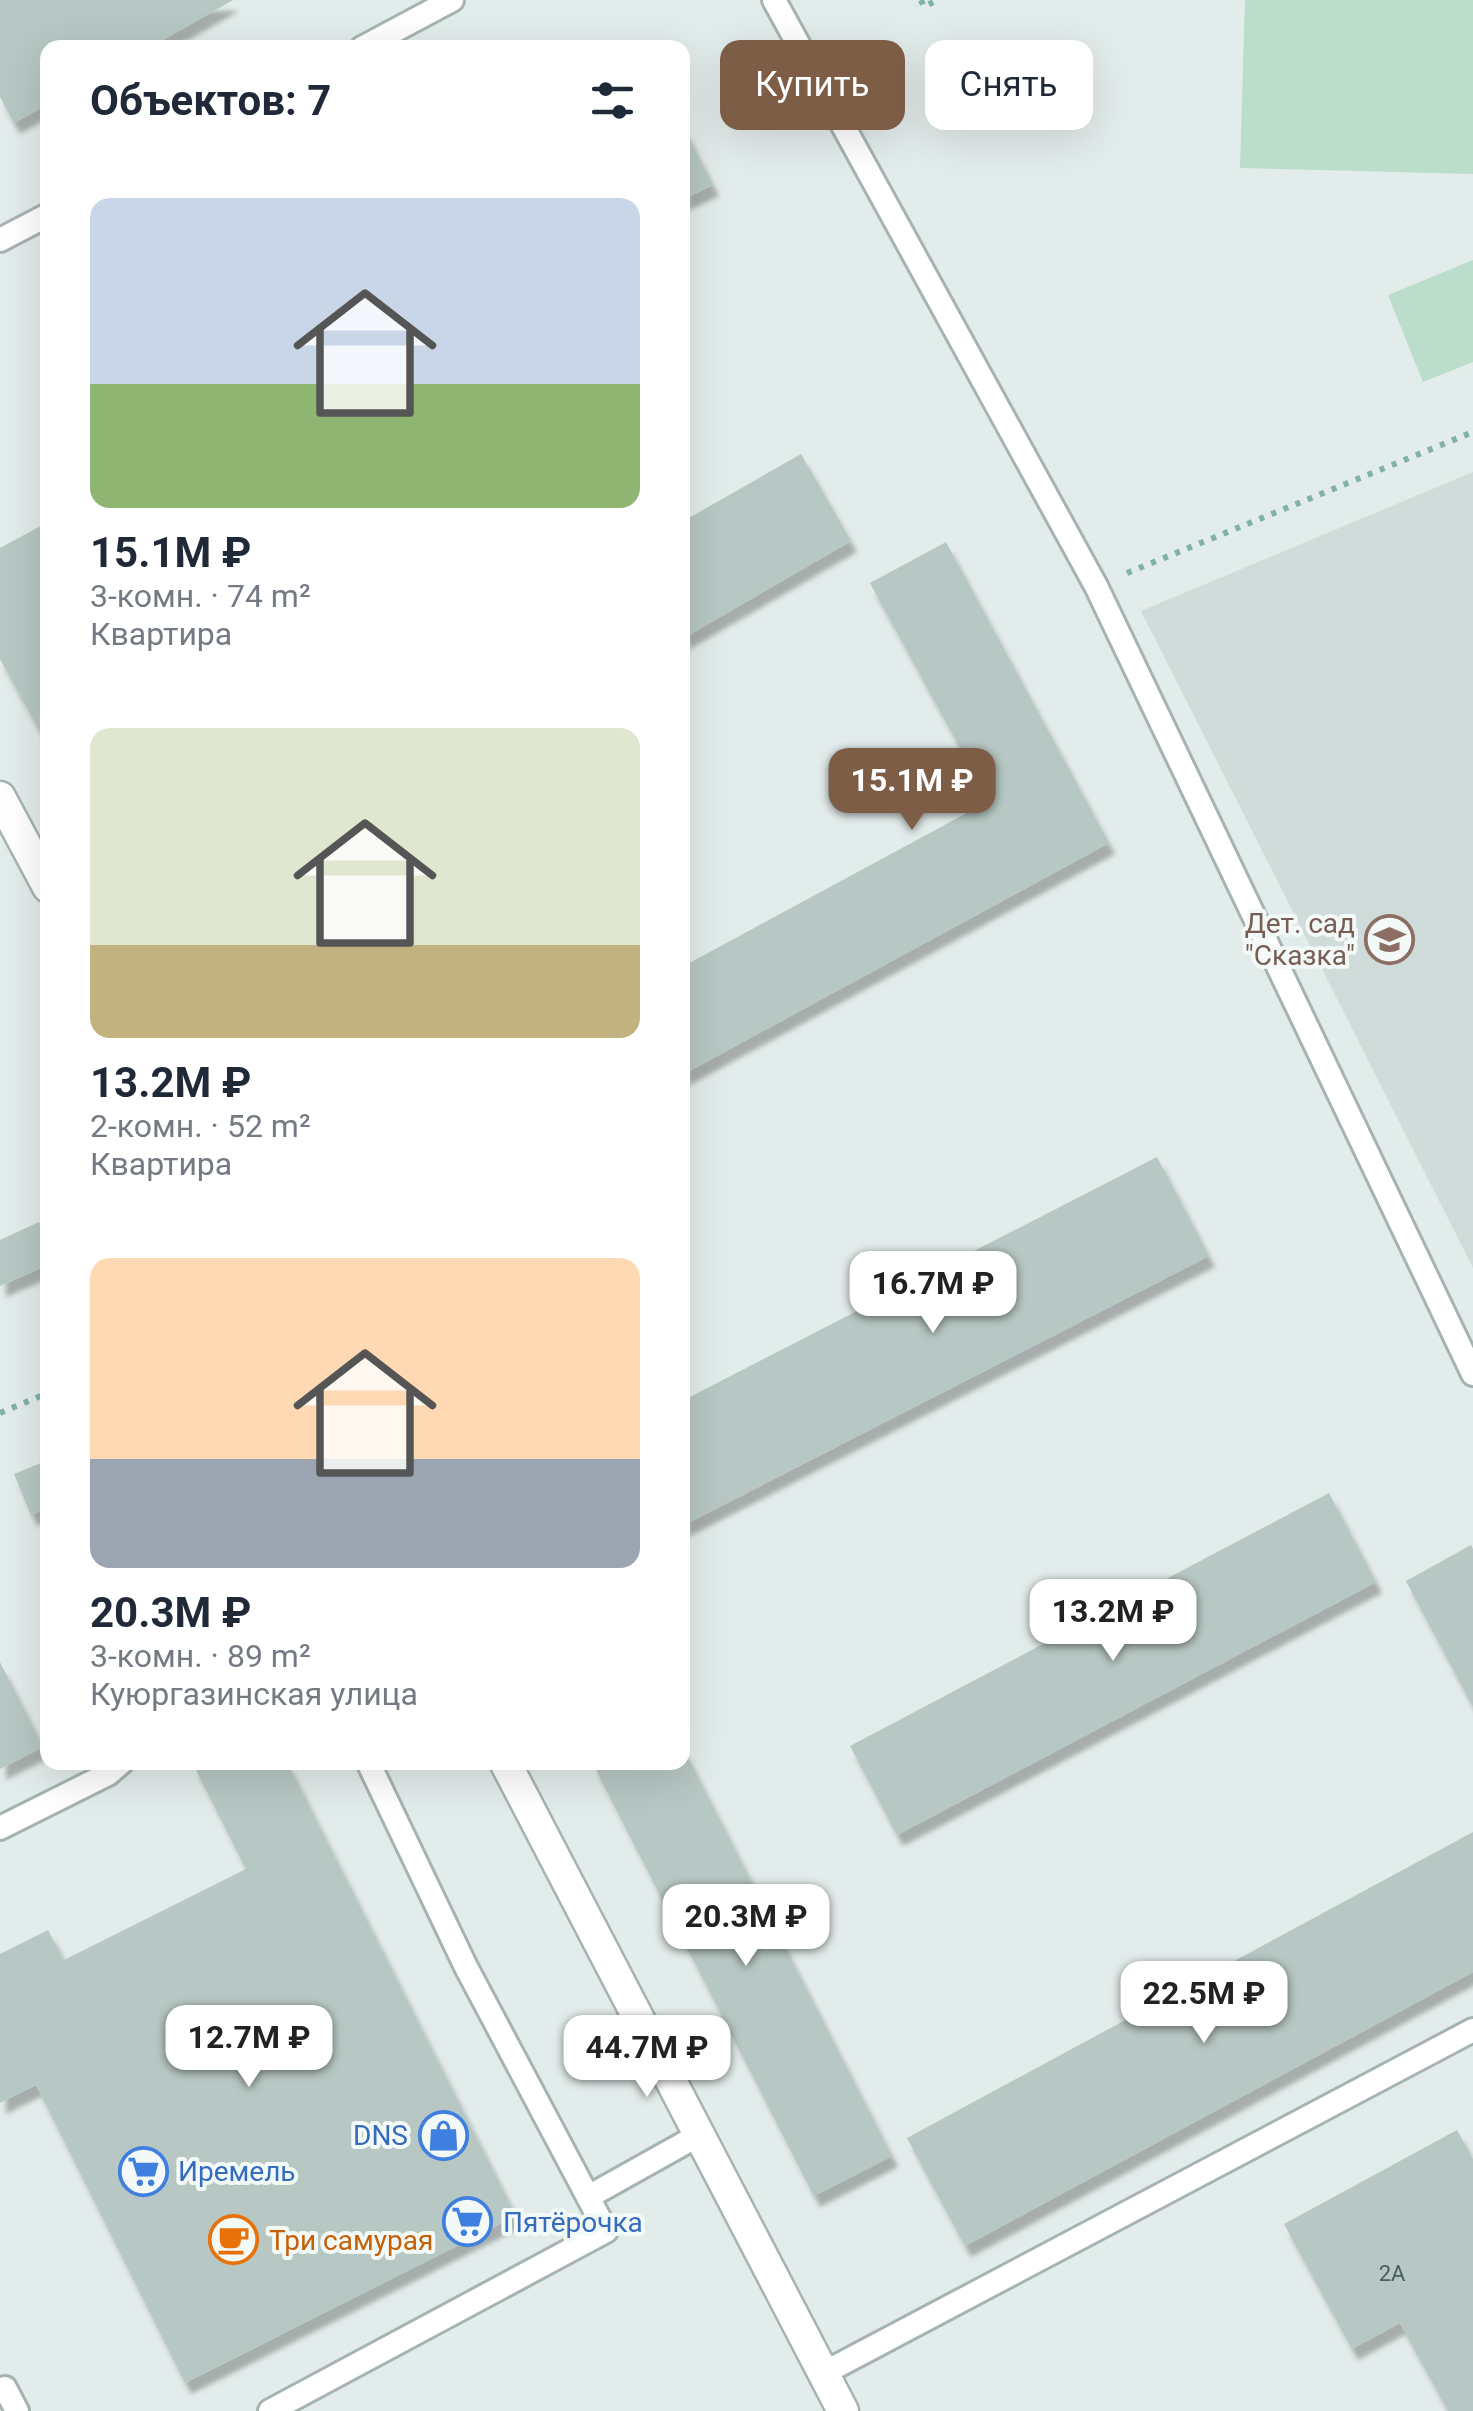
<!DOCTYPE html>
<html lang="ru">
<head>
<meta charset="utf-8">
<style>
	body { margin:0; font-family:Roboto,sans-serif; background:#f2f2f3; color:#1f2937; height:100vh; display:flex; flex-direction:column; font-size:38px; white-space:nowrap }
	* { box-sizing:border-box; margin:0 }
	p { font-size:32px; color:#747a83 }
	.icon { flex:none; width:55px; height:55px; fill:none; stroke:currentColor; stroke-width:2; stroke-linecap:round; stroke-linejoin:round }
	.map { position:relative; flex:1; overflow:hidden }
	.drawer { position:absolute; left:40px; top:40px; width:650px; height:1730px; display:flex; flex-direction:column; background:#fff; border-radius:20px; box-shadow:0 10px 40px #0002 }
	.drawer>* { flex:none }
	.banner { position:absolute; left:720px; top:40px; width:602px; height:90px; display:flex; gap:20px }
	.price { position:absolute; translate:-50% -85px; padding:0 22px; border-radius:20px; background:#fff; color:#222; font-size:32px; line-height:65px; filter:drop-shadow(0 2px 5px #0008) }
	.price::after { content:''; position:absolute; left:50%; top:60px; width:30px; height:22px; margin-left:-15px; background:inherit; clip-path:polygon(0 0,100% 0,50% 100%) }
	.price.active { background:#7e5d47; color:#fff }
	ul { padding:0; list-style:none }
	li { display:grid; align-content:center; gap:20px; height:530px; padding:0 50px }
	li span { display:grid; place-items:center; height:310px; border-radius:20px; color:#555 }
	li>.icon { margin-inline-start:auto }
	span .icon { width:180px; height:180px; fill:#fffc; stroke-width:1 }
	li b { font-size:42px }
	h2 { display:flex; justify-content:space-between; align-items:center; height:120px; padding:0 50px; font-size:42px }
	.tag { padding:0 35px; border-radius:20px; background:#fff; box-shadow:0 10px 40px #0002; font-size:35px; line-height:90px }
	.tag.active { background:#7e5d47; color:#fff }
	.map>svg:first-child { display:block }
	.built { fill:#d0dcd9 }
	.green { fill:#bbddcb }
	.building { fill:#b7c7c3; filter:url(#shadow) }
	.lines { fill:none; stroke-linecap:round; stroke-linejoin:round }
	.service-casing { stroke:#a5b4b2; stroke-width:28 }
	.minor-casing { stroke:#a5b4b2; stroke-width:35 }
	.path { stroke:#82b0aa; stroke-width:6; stroke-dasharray:5 8; stroke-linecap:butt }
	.service { stroke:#fff; stroke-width:22 }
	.minor { stroke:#fff; stroke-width:30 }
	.labels { text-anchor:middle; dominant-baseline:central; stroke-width:8; stroke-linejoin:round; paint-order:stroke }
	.number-label { font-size:22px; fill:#47605d }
	.education-label { font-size:28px; fill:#785e54; stroke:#f2f9f7; text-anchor:end }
	.shop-label { font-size:28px; fill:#366cbe; stroke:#f2f9f7; text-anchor:start }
	.food-label { font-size:28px; fill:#c56008; stroke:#f2f9f7; text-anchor:start }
</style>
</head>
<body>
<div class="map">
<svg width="1473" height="2411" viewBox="0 0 1473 2411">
	<defs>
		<filter id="shadow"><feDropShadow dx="6" dy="11" stdDeviation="2.5" flood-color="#0004"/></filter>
	</defs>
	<rect width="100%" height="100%" fill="#e2ecea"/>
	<!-- built -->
	<polygon class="built" points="1473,472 1473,1268 1141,611"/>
	<!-- green -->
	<g class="green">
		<polygon points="1245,0 1473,0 1473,174 1240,168"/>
		<polygon points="1473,260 1473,362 1423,382 1388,295"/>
	</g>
	<!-- building -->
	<g class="building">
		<polygon points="0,0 233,0 149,48 48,48 48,104 14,123 0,97"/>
		<polygon points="682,125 713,185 682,200"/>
		<polygon points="801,454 851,541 682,639 682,522"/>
		<polygon points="48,522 48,746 0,659 0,548"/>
		<polygon points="946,542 1109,843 682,1075 682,967 989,801 870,583"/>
		<polygon points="1157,1157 1209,1256 682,1526 682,1401"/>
		<polygon points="39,1222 48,1240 48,1265 0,1286 0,1240"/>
		<polygon points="48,1460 48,1508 31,1515 14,1474"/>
		<polygon points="1329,1493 1376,1582 897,1835 850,1746"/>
		<polygon points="1471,1545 1473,1549 1473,1707 1406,1581"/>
		<polygon points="0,1662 43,1747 0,1769"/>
		<polygon points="682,1746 892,2156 814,2196 592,1762 682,1762"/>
		<polygon points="287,1762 516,2216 185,2383 36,2085 0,2103 0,1954 48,1930 64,1960 246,1869 193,1764"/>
		<polygon points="1473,1832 1473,1972 965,2246 907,2138"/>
		<polygon points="1457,2130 1473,2159 1473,2411 1448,2411 1400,2323 1352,2349 1284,2224"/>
	</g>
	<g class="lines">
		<defs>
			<g id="service">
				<polyline points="774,0 1096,586 1473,1374"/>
				<polyline points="362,48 452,0"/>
				<polyline points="0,240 48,215"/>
				<polyline points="368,1762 466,1967 588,2197"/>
				<polyline points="0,1828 108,1774 122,1762"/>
				<polyline points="824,2373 1473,2030"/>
				<polyline points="0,2390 5,2388 17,2411"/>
				<polyline points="270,2411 606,2231 588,2197 699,2135"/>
			</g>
			<g id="minor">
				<polyline points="0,797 48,887"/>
				<polyline points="505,1762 843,2411"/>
			</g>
		</defs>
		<!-- service casing -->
		<use href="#service" class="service-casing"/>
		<!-- minor casing -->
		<use href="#minor" class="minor-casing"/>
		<!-- path -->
		<g class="path">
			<polyline points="921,0 924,7 937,0"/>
			<polyline points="1127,573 1473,432"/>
			<polyline points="0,1413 48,1393"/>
		</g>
		<!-- service -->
		<use href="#service" class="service"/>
		<!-- minor -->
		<use href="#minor" class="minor"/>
	</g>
	<!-- icons -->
	<defs>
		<symbol id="school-ring" viewBox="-11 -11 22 22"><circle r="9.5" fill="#f2f9f7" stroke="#8d6e63" stroke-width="1.5"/><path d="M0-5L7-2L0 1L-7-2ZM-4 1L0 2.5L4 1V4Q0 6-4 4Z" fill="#8d6e63"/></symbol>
		<symbol id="shop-ring" viewBox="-11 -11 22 22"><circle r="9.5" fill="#f2f9f7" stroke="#3f7fe0" stroke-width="1.5"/><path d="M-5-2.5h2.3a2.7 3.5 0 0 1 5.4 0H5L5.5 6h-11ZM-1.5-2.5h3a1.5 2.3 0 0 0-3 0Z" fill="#3f7fe0"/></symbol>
		<symbol id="supermarket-ring" viewBox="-11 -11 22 22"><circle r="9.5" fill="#f2f9f7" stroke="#3f7fe0" stroke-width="1.5"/><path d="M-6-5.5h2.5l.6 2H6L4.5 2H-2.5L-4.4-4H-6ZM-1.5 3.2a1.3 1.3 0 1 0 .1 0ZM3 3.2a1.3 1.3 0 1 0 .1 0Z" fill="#3f7fe0"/></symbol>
		<symbol id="cafe-ring" viewBox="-11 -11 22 22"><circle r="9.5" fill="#f2f9f7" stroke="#e8710a" stroke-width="1.5"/><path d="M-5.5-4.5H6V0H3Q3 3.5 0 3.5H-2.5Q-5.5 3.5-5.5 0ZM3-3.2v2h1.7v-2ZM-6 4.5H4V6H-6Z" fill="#e8710a"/></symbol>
	</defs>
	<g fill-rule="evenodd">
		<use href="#school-ring" x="1362" y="912" width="55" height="55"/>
		<use href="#shop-ring" x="416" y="2108" width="55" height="55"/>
		<use href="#supermarket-ring" x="116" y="2144" width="55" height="55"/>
		<use href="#supermarket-ring" x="440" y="2194" width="55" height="55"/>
		<use href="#cafe-ring" x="206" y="2212" width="55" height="55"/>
	</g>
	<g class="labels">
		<!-- number labels -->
		<g class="number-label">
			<text x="1392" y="2273">2А</text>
		</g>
		<!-- education labels -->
		<g class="education-label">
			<text x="1355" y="923">Дет. сад<tspan x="1355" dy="32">"Сказка"</tspan></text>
		</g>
		<!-- shop labels -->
		<g class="shop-label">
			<text x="408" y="2135" text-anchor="end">DNS</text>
			<text x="178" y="2171">Иремель</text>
			<text x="503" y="2222">Пятёрочка</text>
		</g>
		<!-- food labels -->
		<g class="food-label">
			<text x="269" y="2240">Три самурая</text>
		</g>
	</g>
</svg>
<b class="price active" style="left:912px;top:833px">15.1M ₽</b>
<b class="price" style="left:933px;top:1336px">16.7M ₽</b>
<b class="price" style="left:1113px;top:1664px">13.2M ₽</b>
<b class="price" style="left:746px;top:1969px">20.3M ₽</b>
<b class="price" style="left:1204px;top:2046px">22.5M ₽</b>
<b class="price" style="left:249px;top:2090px">12.7M ₽</b>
<b class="price" style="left:647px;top:2100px">44.7M ₽</b>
<div class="banner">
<a class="tag active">Купить</a>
<a class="tag">Снять</a>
</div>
<section class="drawer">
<h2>Объектов: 7<svg class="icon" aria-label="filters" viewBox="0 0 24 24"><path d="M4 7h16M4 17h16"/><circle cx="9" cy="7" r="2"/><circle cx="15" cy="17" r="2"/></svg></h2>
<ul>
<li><span style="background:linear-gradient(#c9d6e8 60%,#8fb573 0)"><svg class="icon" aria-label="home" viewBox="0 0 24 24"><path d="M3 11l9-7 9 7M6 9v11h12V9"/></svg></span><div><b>15.1M ₽</b><p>3-комн. · 74 m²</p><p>Квартира</p></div></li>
<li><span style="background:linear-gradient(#dfe7d0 70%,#c2b280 0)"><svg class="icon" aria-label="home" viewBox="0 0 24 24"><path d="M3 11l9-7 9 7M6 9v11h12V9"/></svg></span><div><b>13.2M ₽</b><p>2-комн. · 52 m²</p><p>Квартира</p></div></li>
<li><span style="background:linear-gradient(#ffd9b3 65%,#9aa5b1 0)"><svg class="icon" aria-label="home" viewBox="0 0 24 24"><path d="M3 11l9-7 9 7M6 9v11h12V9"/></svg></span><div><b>20.3M ₽</b><p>3-комн. · 89 m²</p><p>Куюргазинская улица</p></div></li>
</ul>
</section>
</div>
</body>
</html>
